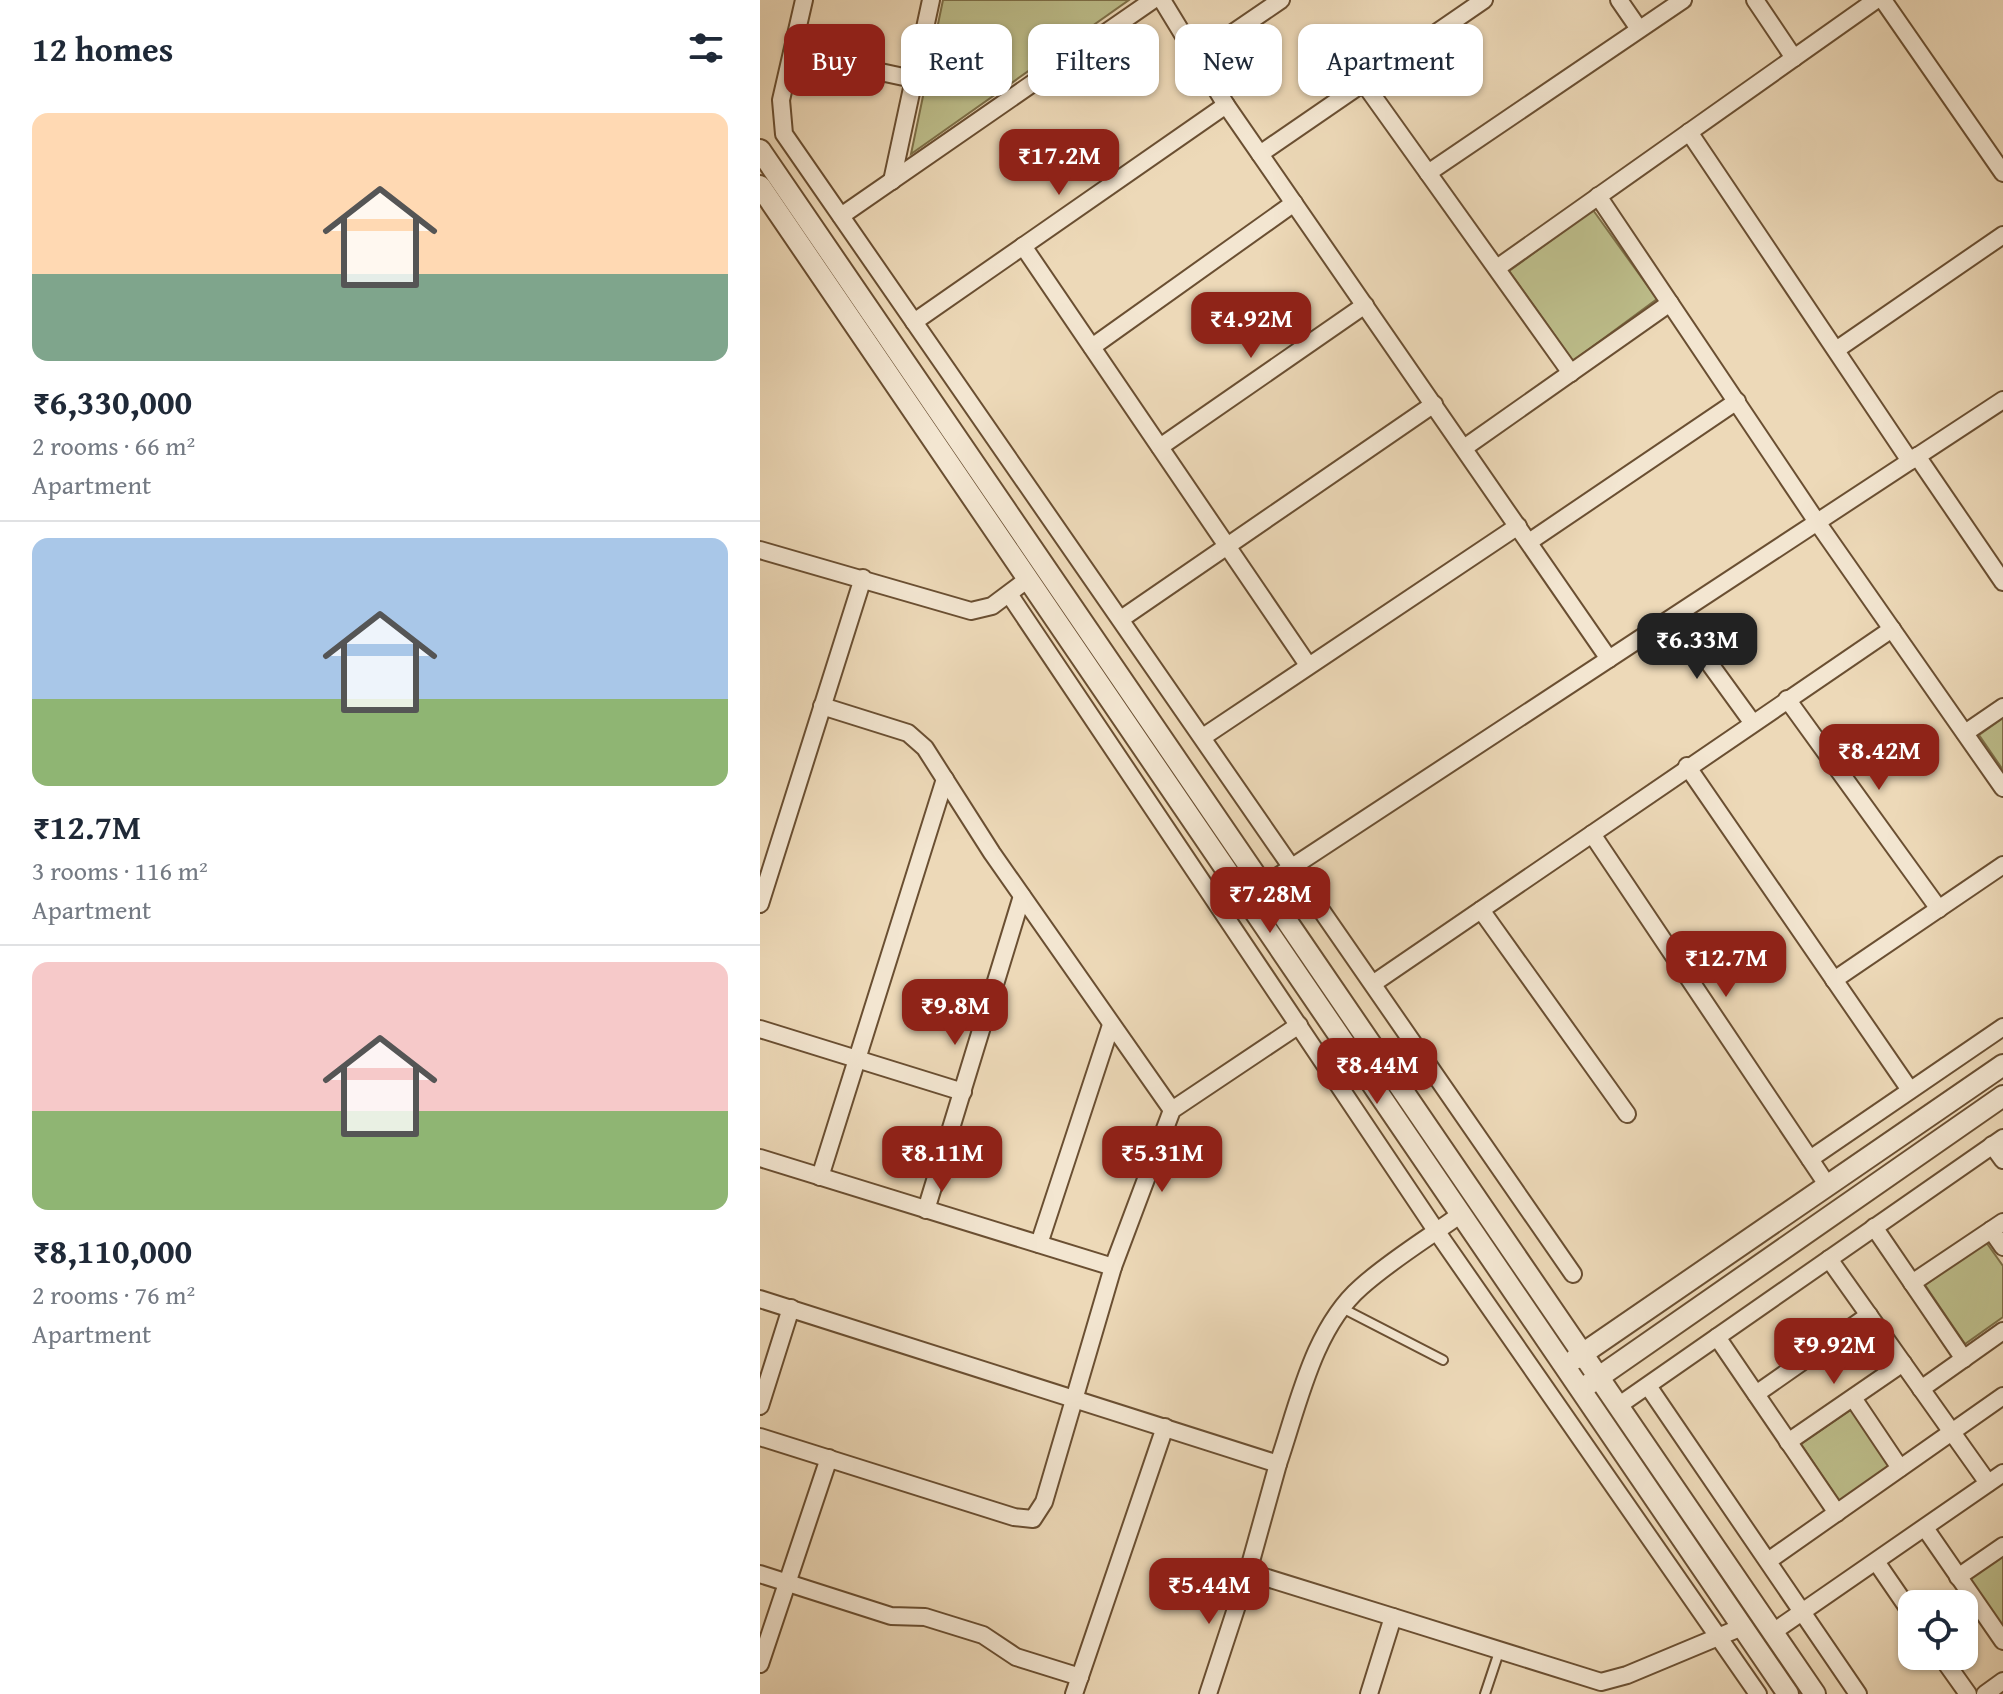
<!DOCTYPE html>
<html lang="en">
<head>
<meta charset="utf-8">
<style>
	body { margin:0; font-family:"Gentium Book Plus",serif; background:#f2f2f3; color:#1f2937; height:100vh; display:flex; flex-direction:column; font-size:30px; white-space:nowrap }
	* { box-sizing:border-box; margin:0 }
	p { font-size:26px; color:#747a83 }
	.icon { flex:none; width:44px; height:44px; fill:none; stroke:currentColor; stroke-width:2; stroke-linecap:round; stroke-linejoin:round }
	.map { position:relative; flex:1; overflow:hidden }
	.sheet { display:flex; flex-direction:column; background:#fff; width:760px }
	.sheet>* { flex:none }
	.hud { position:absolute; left:24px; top:24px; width:760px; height:72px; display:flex; gap:16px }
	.fabs { position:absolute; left:1138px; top:1590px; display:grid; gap:16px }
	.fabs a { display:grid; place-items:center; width:80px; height:80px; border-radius:16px; background:#fff; box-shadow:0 2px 6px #0004; font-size:40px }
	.price { position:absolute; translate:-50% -68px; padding:0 18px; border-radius:16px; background:#8f2418; color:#fff; font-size:26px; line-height:52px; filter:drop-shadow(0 2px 4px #0008) }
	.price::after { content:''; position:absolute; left:50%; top:48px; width:24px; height:18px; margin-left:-12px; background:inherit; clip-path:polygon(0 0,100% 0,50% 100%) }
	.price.selected { background:#222; color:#fff }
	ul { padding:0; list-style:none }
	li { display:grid; align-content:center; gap:16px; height:424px; padding:0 32px }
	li+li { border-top:2px solid #e0e1e3 }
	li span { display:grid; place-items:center; height:248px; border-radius:16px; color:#555 }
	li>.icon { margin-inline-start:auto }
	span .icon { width:144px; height:144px; fill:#fffc; stroke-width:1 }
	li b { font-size:34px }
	h2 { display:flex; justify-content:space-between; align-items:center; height:96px; padding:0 32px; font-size:34px }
	.pill { padding:0 28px; border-radius:16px; background:#fff; box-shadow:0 2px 6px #0004; font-size:28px; line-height:72px }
	.pill.selected { background:#8f2418; color:#fff }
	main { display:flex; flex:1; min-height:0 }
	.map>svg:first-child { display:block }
	.green { fill:#bdbe8b; stroke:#7e7048; stroke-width:2 }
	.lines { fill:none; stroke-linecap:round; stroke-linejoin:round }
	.service-casing { stroke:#6a4f32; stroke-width:12 }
	.minor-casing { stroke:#6a4f32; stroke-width:20 }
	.tertiary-casing { stroke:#6a4f32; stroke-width:24 }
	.service { stroke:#f3e6d1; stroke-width:8 }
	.minor { stroke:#f3e6d1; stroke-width:16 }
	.tertiary { stroke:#f3e6d1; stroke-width:20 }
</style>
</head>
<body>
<main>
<section class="sheet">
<h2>12 homes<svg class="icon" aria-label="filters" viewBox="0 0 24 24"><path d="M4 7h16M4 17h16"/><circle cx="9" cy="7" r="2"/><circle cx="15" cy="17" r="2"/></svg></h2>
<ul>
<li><span style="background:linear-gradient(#ffd9b3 65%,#7fa58c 0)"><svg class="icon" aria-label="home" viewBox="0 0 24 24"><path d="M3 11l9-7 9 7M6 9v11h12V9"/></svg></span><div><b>₹6,330,000</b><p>2 rooms · 66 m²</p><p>Apartment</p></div></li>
<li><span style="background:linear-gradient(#a9c7e8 65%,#8fb573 0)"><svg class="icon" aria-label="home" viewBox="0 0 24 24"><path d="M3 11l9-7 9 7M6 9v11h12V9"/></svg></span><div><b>₹12.7M</b><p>3 rooms · 116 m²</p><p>Apartment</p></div></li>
<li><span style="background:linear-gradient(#f6c9c9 60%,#8fb573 0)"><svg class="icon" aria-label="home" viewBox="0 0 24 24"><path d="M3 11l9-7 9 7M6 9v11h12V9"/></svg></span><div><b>₹8,110,000</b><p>2 rooms · 76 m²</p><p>Apartment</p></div></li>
</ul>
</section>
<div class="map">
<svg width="1243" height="1694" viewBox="0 0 1243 1694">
	<rect width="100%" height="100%" fill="#edd9b8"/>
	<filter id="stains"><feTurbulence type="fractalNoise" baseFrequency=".0025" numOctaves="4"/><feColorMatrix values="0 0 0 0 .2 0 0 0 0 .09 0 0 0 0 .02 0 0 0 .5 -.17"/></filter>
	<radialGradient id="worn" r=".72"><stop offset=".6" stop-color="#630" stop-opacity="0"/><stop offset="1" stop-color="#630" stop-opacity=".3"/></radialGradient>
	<!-- green -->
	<g class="green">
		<polygon points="183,0 369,0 151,154"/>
		<polygon points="833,210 897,299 813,361 749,271"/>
		<polygon points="1243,718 1243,770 1219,735"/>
		<polygon points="1226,1242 1243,1266 1243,1317 1205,1344 1165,1285"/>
		<polygon points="1092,1409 1131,1467 1080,1502 1041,1444"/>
		<polygon points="1243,1555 1243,1630 1208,1579"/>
	</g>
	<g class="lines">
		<defs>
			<g id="service">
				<polyline points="582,1308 683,1360"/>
				<polyline points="725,1694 739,1652"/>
			</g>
			<g id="minor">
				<polyline points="44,0 21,100 24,134 813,1274"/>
				<polyline points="402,0 466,105 849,659"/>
				<polyline points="859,0 879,29"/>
				<polyline points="995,0 1034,58"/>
				<polyline points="1123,0 1243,173"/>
				<polyline points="32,53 153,79"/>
				<polyline points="436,58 521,0"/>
				<polyline points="603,82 811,373"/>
				<polyline points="929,132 1150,461"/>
				<polyline points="500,154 724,0"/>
				<polyline points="668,173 923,0"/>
				<polyline points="132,181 171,0"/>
				<polyline points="838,196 1057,522 1243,788"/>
				<polyline points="81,216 393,0"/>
				<polyline points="263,246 548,665"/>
				<polyline points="737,268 1116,0"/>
				<polyline points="154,322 466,105"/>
				<polyline points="332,347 534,203"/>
				<polyline points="1076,350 1243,235"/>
				<polyline points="400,447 605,305"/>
				<polyline points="704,448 910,303"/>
				<polyline points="1157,456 1243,582"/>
				<polyline points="769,542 977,401"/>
				<polyline points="0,550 211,611 232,606 268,579"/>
				<polyline points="249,594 677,1232 998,1694"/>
				<polyline points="915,616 992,722"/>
				<polyline points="361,619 674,404"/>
				<polyline points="1027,699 1179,909"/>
				<polyline points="62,706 148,733 165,748 232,853 412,1110"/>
				<polyline points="1205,733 1243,707"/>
				<polyline points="443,737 758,526"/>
				<polyline points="927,766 1150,1090"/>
				<polyline points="832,834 1068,1186"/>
				<polyline points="485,898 1243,400"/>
				<polyline points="0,904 103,578"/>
				<polyline points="721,910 867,1114"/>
				<polyline points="1074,980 1243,865"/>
				<polyline points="614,983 1132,629"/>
				<polyline points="0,1029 203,1092"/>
				<polyline points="1232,1145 1243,1160"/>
				<polyline points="0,1158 353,1267"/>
				<polyline points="1050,1159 1243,1027"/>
				<polyline points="60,1177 185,779"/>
				<polyline points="166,1210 262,896"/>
				<polyline points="1114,1227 1204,1359"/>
				<polyline points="1231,1230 1243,1247"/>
				<polyline points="279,1244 351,1025"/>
				<polyline points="1069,1259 1228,1483"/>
				<polyline points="1152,1283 1243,1222"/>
				<path d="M0 1299 518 1464C538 1406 553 1329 601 1287 631 1260 668 1238 701 1214"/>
				<polyline points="957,1337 1077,1513"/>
				<polyline points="888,1386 1098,1694"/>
				<polyline points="1161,1389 1243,1331"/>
				<polyline points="996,1394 1109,1315"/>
				<polyline points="1093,1398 1140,1468"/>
				<polyline points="0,1406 31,1308"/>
				<polyline points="858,1406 1243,1138"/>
				<polyline points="0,1437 254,1517 273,1519 284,1502 353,1267 412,1110 539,1025"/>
				<polyline points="1028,1442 1143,1363"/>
				<polyline points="518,1464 488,1572 633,1617"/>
				<polyline points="1165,1528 1243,1641"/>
				<polyline points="1008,1561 1243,1396"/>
				<polyline points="1117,1563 1152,1614"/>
				<polyline points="0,1574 131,1616 165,1617 223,1635 256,1657 320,1677"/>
				<polyline points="1198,1577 1243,1546"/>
				<polyline points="1013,1632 1243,1473"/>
				<polyline points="1181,1656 1208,1694"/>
				<polyline points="0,1664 69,1458"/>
				<polyline points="314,1694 405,1427"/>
				<polyline points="448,1694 488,1572"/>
				<polyline points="609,1694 633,1617 841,1682 867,1675 982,1627"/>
				<polyline points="1225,1694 1243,1681"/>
			</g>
			<g id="tertiary">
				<polyline points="0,150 1055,1694"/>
				<polyline points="0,186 1028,1694"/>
				<polyline points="815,1359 1243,1065"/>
				<polyline points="829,1384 1243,1096"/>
			</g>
		</defs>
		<!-- service casing -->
		<use href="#service" class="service-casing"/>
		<!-- minor casing -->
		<use href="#minor" class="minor-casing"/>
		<!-- tertiary casing -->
		<use href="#tertiary" class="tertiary-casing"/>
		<!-- service -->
		<use href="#service" class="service"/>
		<!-- minor -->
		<use href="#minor" class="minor"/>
		<!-- tertiary -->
		<use href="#tertiary" class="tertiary"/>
	</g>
	<rect width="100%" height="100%" filter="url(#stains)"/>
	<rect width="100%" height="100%" fill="url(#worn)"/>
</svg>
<div class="fabs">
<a><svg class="icon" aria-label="locate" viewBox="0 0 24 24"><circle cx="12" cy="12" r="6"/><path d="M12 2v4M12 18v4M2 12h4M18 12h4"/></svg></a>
</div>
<b class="price" style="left:299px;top:197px">₹17.2M</b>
<b class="price" style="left:491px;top:360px">₹4.92M</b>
<b class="price selected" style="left:937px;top:681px">₹6.33M</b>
<b class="price" style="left:1119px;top:792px">₹8.42M</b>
<b class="price" style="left:510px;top:935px">₹7.28M</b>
<b class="price" style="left:966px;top:999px">₹12.7M</b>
<b class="price" style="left:195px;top:1047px">₹9.8M</b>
<b class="price" style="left:617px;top:1106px">₹8.44M</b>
<b class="price" style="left:182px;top:1194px">₹8.11M</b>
<b class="price" style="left:402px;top:1194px">₹5.31M</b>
<b class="price" style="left:1074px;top:1386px">₹9.92M</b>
<b class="price" style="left:449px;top:1626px">₹5.44M</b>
<div class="hud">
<a class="pill selected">Buy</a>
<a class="pill">Rent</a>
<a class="pill">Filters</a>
<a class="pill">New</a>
<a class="pill">Apartment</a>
</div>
</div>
</main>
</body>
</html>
